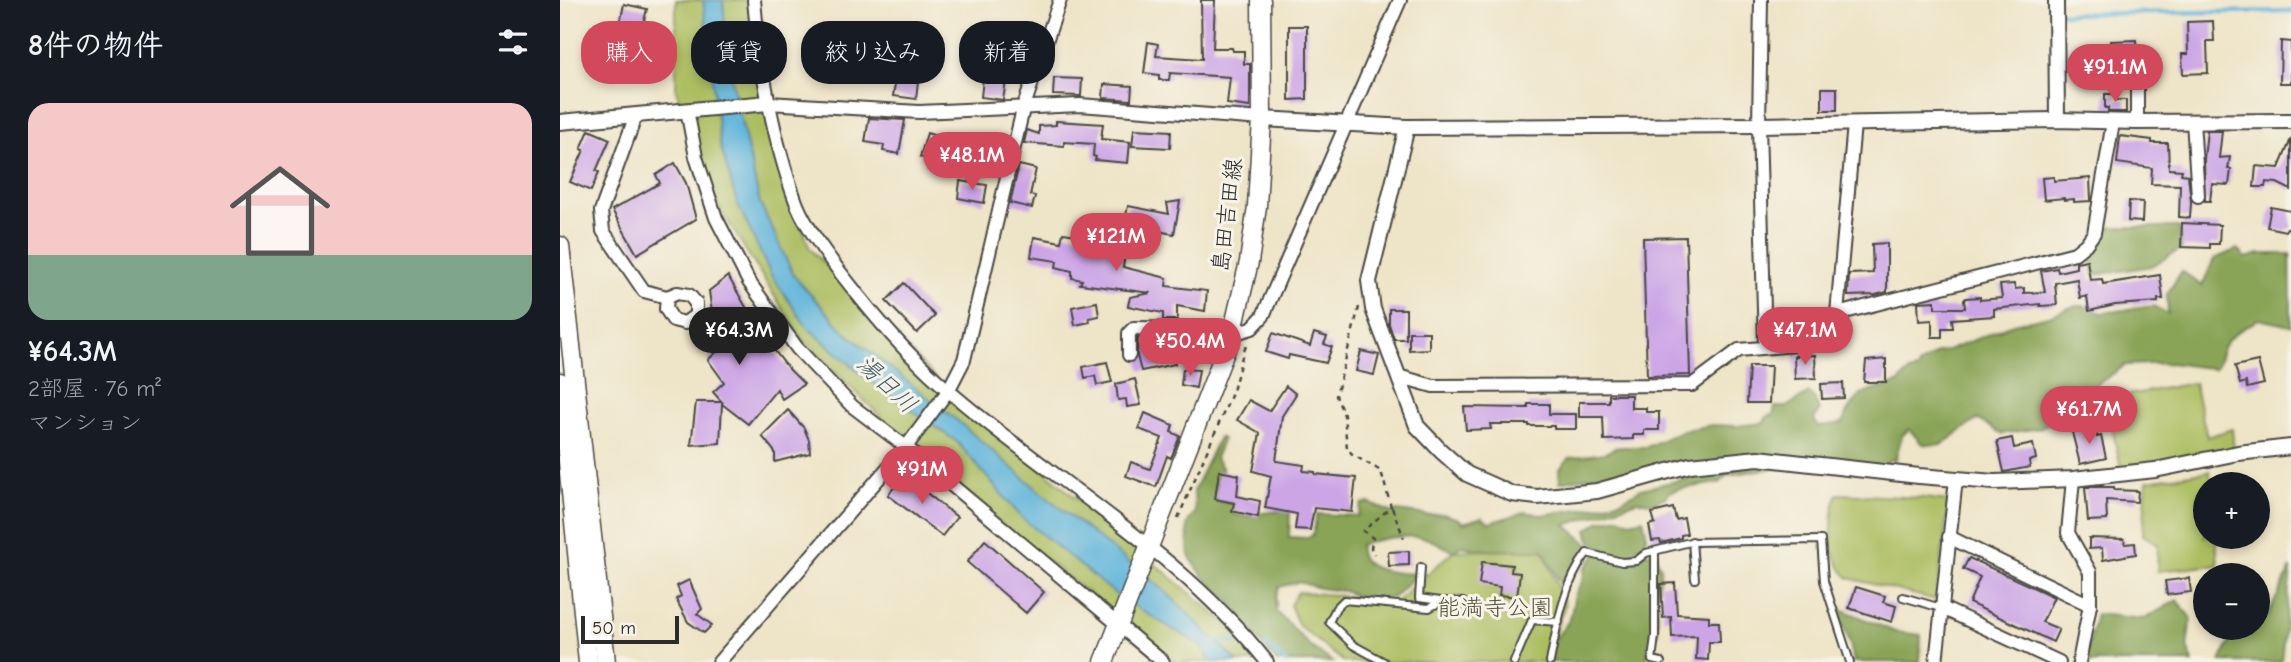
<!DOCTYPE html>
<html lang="ja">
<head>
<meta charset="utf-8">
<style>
	body { margin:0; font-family:"Comic Neue","Klee One",sans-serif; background:#242831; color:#f1f3f6; height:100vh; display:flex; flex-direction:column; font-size:26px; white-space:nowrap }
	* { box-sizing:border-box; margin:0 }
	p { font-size:23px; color:#9ea1a6 }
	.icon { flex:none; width:38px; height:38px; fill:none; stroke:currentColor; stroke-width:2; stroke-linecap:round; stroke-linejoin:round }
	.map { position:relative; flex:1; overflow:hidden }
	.panel { display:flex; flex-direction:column; background:#171b24; width:560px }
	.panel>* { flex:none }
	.top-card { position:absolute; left:21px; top:21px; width:665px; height:63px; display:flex; gap:14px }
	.tools { position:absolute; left:1633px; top:472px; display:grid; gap:14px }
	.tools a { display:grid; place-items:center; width:77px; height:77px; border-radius:50%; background:#171b24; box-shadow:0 4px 10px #0003; font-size:35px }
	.scale { position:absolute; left:21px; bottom:18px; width:98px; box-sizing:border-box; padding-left:7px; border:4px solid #2b2b2b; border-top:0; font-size:19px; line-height:24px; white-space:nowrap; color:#2b2b2b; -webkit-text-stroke:5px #f7f3e8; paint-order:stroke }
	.price { position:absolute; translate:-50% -60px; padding:0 16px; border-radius:24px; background:#d1495b; color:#fff; font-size:23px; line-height:46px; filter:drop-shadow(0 2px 4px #0008) }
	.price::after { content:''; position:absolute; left:50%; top:42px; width:21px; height:16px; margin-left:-10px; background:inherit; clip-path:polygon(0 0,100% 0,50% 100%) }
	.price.on { background:#222; color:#fff }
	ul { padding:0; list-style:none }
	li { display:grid; align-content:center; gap:14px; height:371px; padding:0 28px }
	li+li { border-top:2px solid #363941 }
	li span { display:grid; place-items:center; height:217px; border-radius:21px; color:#555 }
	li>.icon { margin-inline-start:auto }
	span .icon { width:126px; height:126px; fill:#fffc; stroke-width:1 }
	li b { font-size:30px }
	h2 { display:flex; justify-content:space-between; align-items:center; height:84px; padding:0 28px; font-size:30px }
	.tag { padding:0 24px; border-radius:28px; background:#171b24; box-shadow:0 4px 10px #0003; font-size:24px; line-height:63px }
	.tag.on { background:#d1495b; color:#fff }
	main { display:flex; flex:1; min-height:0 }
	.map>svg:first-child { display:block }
	.green { fill:#acbd60; stroke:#6c7446; stroke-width:2 }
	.forest { fill:#89a456; stroke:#5a6840; stroke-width:2 }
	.water { fill:#5eb4da; stroke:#447082; stroke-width:2 }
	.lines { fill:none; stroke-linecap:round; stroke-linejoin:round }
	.stream { stroke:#5eb4da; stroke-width:4.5 }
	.building { fill:#cca5e6 }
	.service-casing { stroke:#484742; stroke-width:10 }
	.minor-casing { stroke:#484742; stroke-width:16 }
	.tertiary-casing { stroke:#484742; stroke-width:18 }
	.primary-casing { stroke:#484742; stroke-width:21 }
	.path { stroke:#484742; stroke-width:2.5; stroke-dasharray:5 5; stroke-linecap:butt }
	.service { stroke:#fff; stroke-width:6 }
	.minor { stroke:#fff; stroke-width:12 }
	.tertiary { stroke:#fff; stroke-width:14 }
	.primary { stroke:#fff; stroke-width:18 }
	.labels { text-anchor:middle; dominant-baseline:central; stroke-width:6; stroke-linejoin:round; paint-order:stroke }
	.street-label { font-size:23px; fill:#2b2b2b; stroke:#f7f3e8 }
	.park-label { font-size:23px; fill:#52573b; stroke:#f7f3e8 }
	.water-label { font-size:24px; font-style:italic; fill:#3d5b68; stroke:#f7f3e8 }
</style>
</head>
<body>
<main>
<section class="panel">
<h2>8件の物件<svg class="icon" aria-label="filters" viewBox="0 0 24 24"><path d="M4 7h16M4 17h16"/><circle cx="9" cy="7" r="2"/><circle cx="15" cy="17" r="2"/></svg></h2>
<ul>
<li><span style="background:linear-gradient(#f6c9c9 70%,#7fa58c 0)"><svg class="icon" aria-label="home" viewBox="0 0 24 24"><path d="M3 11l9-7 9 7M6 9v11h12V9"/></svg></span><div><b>¥64.3M</b><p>2部屋 · 76 m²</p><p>マンション</p></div></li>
</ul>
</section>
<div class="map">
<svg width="1731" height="662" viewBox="0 0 1731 662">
	<rect width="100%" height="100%" fill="#f7f3e8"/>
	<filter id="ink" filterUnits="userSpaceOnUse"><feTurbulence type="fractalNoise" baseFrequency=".0143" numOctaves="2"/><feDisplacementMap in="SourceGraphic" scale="14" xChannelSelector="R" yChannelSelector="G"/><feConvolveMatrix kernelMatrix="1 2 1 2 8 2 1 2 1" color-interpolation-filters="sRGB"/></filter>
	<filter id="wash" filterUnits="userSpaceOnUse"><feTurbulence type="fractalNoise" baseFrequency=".00686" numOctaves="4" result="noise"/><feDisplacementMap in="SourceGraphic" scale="28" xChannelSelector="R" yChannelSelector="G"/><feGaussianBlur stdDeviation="1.57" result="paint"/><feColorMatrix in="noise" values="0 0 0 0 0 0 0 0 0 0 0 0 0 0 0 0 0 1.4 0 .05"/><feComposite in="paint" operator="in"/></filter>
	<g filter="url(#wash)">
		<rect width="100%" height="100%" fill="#eee4c7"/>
		<!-- green -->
		<g class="green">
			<polygon points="116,0 190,0 210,136 250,249 388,391 673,629 695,662 615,662 383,478 241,338 145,185 116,89"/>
			<polygon points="1634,383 1647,437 1672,429 1674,450 1562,473 1546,399"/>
			<polygon points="1650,471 1651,485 1645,485 1645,537 1656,537 1658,565 1597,571 1598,544 1583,535 1587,481"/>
			<path d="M1277 494 1364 498 1389 501 1376 600 1289 578C1267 560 1270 518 1277 494Z"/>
			<polygon points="980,549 983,550 1005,605 984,662 784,662 739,626 730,605 738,592 775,595 833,605 893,551"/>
		</g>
		<!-- forest -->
		<g class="forest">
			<polygon points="1540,227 1619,227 1622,248 1592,266 1534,275 1530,251"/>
			<path d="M1678 249 1686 258 1699 254H1730L1731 326 1698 319C1687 328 1669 333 1663 348 1660 355 1659 362 1655 369L1611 363 1566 365 1512 401 1498 417 1480 428 1441 434 1418 419 1381 445 1362 444 1349 429 1342 436 1335 460H1329L1323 469 1182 458 1043 486 1033 476 1000 482 999 470 1009 458 1045 453 1057 447H1087L1121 431 1152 425 1176 426 1204 423 1207 416 1213 415 1215 407H1226L1249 393 1255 399 1259 411 1254 419 1258 427 1283 423C1288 405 1293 407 1301 394L1338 383 1349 372 1358 370 1359 365 1377 353 1387 351 1453 324 1489 316 1514 306H1524L1541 313 1594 306 1608 314 1607 294 1622 271 1642 286 1654 259Z"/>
			<path d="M659 437 663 439 655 458 662 467V473L656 476V501L674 504 673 514 686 517C696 512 718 512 730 510L729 537 745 538 753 535 757 514 798 516 802 504 809 503 833 513 838 511 867 515 883 514 899 519 903 523 922 517 929 523 965 512 981 515 1039 506 1062 500 1081 489 1134 477 1158 468 1172 470 1195 464 1222 467 1167 475 1159 483 1118 489 1110 492 1106 497 1092 503 1077 501 1006 525 1031 547 1004 590 983 550C956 550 928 553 902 546L893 551C885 547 876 542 868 539 851 533 816 539 800 545 796 573 839 573 857 574L833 598 803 599 784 591 759 588 739 582 719 587 716 597V611L751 647 773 662H717L687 626 672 603 643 576 629 556 627 524 635 512 634 490Z"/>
			<polygon points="1059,517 1070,522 1083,519 1086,531 1086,553 1097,553 1097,560 1101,567 1097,601 1098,632 1087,654 1087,662 988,662 994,641 1010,619 1015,595 1023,580 1025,568 1038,552 1044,551 1030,540 1027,530 1040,521"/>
			<polygon points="1731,568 1721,662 1660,662 1676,628 1698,628 1698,617 1708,615"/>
			<polygon points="1617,600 1631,618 1627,647 1633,662 1525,662 1536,614 1584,619"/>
			<polygon points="1276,607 1335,632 1361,635 1360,662 1294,662 1290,643"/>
		</g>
		<!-- water -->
		<polygon class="water" points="143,0 163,0 168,63 200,203 234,276 285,332 399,422 484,495 605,591 678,662 651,662 641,646 559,597 462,518 397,442 305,377 247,327 211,275 177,203 160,144"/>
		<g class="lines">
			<!-- stream -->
			<g class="stream">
				<polyline points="1502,14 1731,11"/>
				<polyline points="652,640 679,642"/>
				<polyline points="706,645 726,662"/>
			</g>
		</g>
		<g id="blocks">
			<!-- building -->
			<g class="building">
				<polygon points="641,0 655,0 653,48 672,48 673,51 684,51 684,64 690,64 690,107 667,104 670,77 610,73 609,80 599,80 599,75 584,73 588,42 598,44 596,56 642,59"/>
				<polygon points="64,4 87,9 82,29 60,23"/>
				<polygon points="1653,21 1654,41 1647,41 1648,73 1623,74 1622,54 1628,54 1627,22"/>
				<polygon points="729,26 747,26 747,99 729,100"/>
				<polygon points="1576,40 1577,56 1570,60 1551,61 1551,41"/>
				<polygon points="1721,41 1731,42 1731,83 1720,83"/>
				<polygon points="305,45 327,47 325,66 303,63"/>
				<polygon points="336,78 358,81 356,99 333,96"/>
				<polygon points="494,78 522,79 521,96 493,95"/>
				<polygon points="423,79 446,81 443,100 421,97"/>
				<polygon points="544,84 572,86 571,100 543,98"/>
				<rect x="1262" y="88" width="15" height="22"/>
				<polygon points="1545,94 1556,94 1556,100 1566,100 1566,112 1548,112 1548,108 1545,108"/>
				<polygon points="309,118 345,120 339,154 323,151 324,145 305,142"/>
				<polygon points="496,121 543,124 541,139 570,142 568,163 535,160 536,157 533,156 534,144 504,142 504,146 464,143 467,130 479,134 479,126 496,125"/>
				<polygon points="574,129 611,131 610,148 572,146"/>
				<polygon points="29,130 50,139 36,171 39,172 31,191 10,182 24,150 21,149"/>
				<polygon points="1647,131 1662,131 1659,158 1670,157 1668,169 1671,169 1669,185 1652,184 1650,201 1645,201 1644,159"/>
				<polygon points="367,133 395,142 396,139 435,147 432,159 404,152 403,158 386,155 384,164 360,157"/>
				<polygon points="1560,136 1592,140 1592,143 1608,143 1609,169 1622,170 1621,174 1628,175 1631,202 1630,218 1619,217 1620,185 1591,184 1592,168 1557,163"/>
				<polygon points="1731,139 1731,190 1717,183 1706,182 1705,187 1694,187 1696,166 1719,168"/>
				<polygon points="115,163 126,183 136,219 77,254 52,210 100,183 96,175"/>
				<polygon points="459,165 476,169 470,195 475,196 472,208 450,203"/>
				<polygon points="1494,177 1494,181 1530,178 1531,201 1514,202 1514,199 1504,200 1504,198 1484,200 1482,178"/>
				<polygon points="400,181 427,185 424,203 398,198"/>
				<polygon points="620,201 614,234 564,225 568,206 609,214 607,203"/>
				<polygon points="1569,201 1583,202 1582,222 1568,221"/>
				<polygon points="1711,207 1731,211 1731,229 1727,228 1725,231 1707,227"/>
				<polygon points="1622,223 1660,225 1659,244 1650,244 1650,248 1621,247"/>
				<polygon points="503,233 567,242 563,267 607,278 606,286 647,291 645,311 617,306 617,320 603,320 603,313 568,306 570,297 591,293 520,284 522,280 512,278 512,271 496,267 497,261 471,257 474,237 501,242"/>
				<polygon points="1126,237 1130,375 1087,376 1083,238"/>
				<polygon points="1327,243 1327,292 1315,295 1288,296 1289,274 1313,273 1312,244"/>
				<polygon points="1527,260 1530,280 1542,279 1543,284 1600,275 1603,299 1598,299 1598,302 1555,305 1529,311 1527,296 1520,298 1517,279 1495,283 1497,305 1480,306 1480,304 1434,309 1434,316 1392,319 1393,328 1382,328 1382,337 1372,337 1372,320 1359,321 1358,302 1375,301 1375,308 1405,308 1404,300 1406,298 1420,297 1420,300 1442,298 1440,285 1454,284 1455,289 1464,288 1464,293 1485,292 1481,271 1497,268 1498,272 1516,268 1516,262"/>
				<polygon points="168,276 201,333 228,368 244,384 222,399 217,389 188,424 162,404 160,443 131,445 136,402 162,402 153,392 164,382 148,360 162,347 154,327 149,291"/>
				<polygon points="344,283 375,316 357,333 326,301"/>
				<polygon points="537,302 539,316 529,318 530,322 515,325 512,307"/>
				<polygon points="829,309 846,309 846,339 834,339 829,324"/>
				<polygon points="849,332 869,332 869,349 849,350"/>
				<polygon points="713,333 750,346 754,333 767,337 764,344 772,347 766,363 729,355 728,359 706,352"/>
				<polygon points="584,337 586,342 589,341 591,353 610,349 615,364 581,371 577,356 578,338"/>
				<polygon points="801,351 819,355 814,375 796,371"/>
				<polygon points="1255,355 1256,378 1235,379 1234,356"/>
				<polygon points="1326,359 1326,382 1304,382 1306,361"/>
				<polygon points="1698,361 1704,384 1687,388 1686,382 1680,384 1675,366"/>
				<polygon points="547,362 552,382 537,385 535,376 525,378 523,367"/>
				<polygon points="1189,366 1211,366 1209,403 1187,403"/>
				<polygon points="623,369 639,370 636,388 621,385"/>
				<polygon points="575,379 581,405 567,407 566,399 558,400 556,384"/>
				<polygon points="1283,383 1284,398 1262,399 1261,384"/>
				<polygon points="726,386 736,394 722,416 716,461 744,465 743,471 755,472 755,474 796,478 792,512 754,508 750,530 735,529 737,514 705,508 711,476 693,471 700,433 677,420 689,400 709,411"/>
				<polygon points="1049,395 1071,395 1071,408 1086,408 1086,412 1099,412 1099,430 1084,430 1084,435 1073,435 1073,439 1044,440 1043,417 1019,417 1019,402 1049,402"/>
				<polygon points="968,404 989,404 989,414 1016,414 1016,429 994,429 994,426 969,426 969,424 930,424 931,429 906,430 904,407 968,408"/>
				<polygon points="228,410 244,428 249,440 250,453 215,462 215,452 202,436"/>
				<polygon points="585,413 613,425 611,432 620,436 611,458 607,456 596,487 566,476 571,462 590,469 602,438 579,429"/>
				<polygon points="1535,427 1537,437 1541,436 1546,458 1520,464 1512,432"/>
				<polygon points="1452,438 1454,448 1473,444 1476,459 1469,461 1470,467 1444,472 1437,441"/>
				<polygon points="659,471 679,475 677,496 700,501 698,517 672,511 674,503 655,499"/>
				<polygon points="344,475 397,517 382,536 328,495"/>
				<polygon points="1525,487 1554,487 1554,490 1578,491 1577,502 1546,500 1547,520 1528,521"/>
				<polygon points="1113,508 1116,520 1124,518 1127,534 1121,535 1121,538 1101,543 1100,540 1092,541 1089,525 1095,523 1092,513"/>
				<polygon points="1529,538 1564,539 1565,544 1575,543 1576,554 1543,560 1542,548 1529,549"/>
				<polygon points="425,540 484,592 466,613 407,562"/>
				<polygon points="849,551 849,565 829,566 828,552"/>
				<polygon points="1409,558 1494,597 1482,622 1499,629 1493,642 1409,603 1420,577 1403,569"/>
				<polygon points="922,562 952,565 951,572 960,573 957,597 939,595 940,587 919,584"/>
				<polygon points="1629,578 1631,592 1607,595 1605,581"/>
				<polygon points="129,580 142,609 137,614 152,625 144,633 128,622 116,599 121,596 117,586"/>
				<polygon points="1115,583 1117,614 1149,616 1149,622 1159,622 1160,642 1149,642 1148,660 1136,659 1137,636 1112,637 1111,617 1103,618 1101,584"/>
				<polygon points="1296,587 1325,596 1323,602 1336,606 1332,622 1289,608"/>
			</g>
		</g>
	</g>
	<g filter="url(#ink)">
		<use href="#blocks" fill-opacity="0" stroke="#484742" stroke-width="2"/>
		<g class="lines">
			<defs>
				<g id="service">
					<polyline points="1132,541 1135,579"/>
					<polyline points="1095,551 1095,636 1092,660 1101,662"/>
					<polyline points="861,567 859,598 880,601"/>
					<polyline points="1343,597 1381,608"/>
					<polyline points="824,662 793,645 769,622 776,608 784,600 869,608 882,601 903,602"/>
					<polyline points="954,662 972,620 999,622"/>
					<path d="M990 662C997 625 1004 583 1027 553L1062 562 1076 561 1086 553 1130 542 1261 540 1264 581 1290 662"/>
				</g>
				<g id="minor">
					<path d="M194 0C199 63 214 143 236 202 247 231 278 270 298 295 325 329 355 362 389 391 494 482 620 552 707 662"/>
					<polyline points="1201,0 1199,125 1205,347"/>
					<polyline points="208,103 359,112 520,105 702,119"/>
					<polyline points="127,110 136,157 156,218 189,282 237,348 292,406 346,447 603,662"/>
					<polyline points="76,115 41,211 43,231 84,291 107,297 117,293 129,295 136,303 136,315 125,323 113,320 106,309 107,297"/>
					<polyline points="1633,121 1638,196"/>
					<polyline points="1577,122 1577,65"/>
					<polyline points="1277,314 1294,124"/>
					<polyline points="569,355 569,333 574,328 635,329 672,334 692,328 703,316 840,0"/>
					<polyline points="838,376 873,386 1132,385 1179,350 1271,342 1277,314 1515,253 1526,244 1534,233 1553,122"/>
					<polyline points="1513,479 1508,533 1530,572 1530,605 1519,662"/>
					<polyline points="1389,537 1530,605"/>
					<polyline points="1382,608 1499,662"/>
					<polyline points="159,662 346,447 388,391 404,360 463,109 500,0"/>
					<polyline points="1376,662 1396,479"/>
				</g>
				<g id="tertiary">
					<polyline points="1496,0 1497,120"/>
					<polyline points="702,119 847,127 1199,125 1497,120 1577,122 1731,121"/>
					<polyline points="0,122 208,103"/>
					<polyline points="847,127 809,281 813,309 857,426 881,451 907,474 952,494 977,497 1037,491 1130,465 1198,458 1359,476 1435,482 1513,479 1595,470 1678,453 1731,447"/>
				</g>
				<g id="primary">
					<polyline points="0,246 46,662"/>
					<polyline points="0,382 28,662"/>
					<polyline points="544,662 672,334 689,262 697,206 702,119 701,0"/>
				</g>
			</defs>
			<!-- service casing -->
			<use href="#service" class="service-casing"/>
			<!-- minor casing -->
			<use href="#minor" class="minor-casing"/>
			<!-- tertiary casing -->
			<use href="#tertiary" class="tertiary-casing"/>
			<!-- primary casing -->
			<use href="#primary" class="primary-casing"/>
			<!-- path -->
			<g class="path">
				<polyline points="799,307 776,396 784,415 787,448 793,455 821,471 831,507 803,531 813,538 811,548 814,554"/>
				<polyline points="832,508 844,538"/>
				<polyline points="618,518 673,391 683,353 688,342"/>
			</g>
			<!-- service -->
			<use href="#service" class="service"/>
			<!-- minor -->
			<use href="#minor" class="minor"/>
			<!-- tertiary -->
			<use href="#tertiary" class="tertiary"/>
			<!-- primary -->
			<use href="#primary" class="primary"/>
		</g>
	</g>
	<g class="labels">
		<!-- street labels -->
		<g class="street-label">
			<text transform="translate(667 215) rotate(-83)">島田吉田線</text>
		</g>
		<!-- park labels -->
		<g class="park-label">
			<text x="935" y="607">能満寺公園</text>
		</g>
		<!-- water labels -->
		<g class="water-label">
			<text transform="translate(327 384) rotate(43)">湯日川</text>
		</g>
	</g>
</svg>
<div class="tools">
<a>+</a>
<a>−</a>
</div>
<div class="scale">50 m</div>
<b class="price" style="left:1555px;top:104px">¥91.1M</b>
<b class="price" style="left:412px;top:192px">¥48.1M</b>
<b class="price" style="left:556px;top:273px">¥121M</b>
<b class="price on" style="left:179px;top:367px">¥64.3M</b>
<b class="price" style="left:1245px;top:367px">¥47.1M</b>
<b class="price" style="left:630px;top:378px">¥50.4M</b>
<b class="price" style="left:1529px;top:446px">¥61.7M</b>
<b class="price" style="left:362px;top:506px">¥91M</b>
<div class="top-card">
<a class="tag on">購入</a>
<a class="tag">賃貸</a>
<a class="tag">絞り込み</a>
<a class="tag">新着</a>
</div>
</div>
</main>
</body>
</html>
